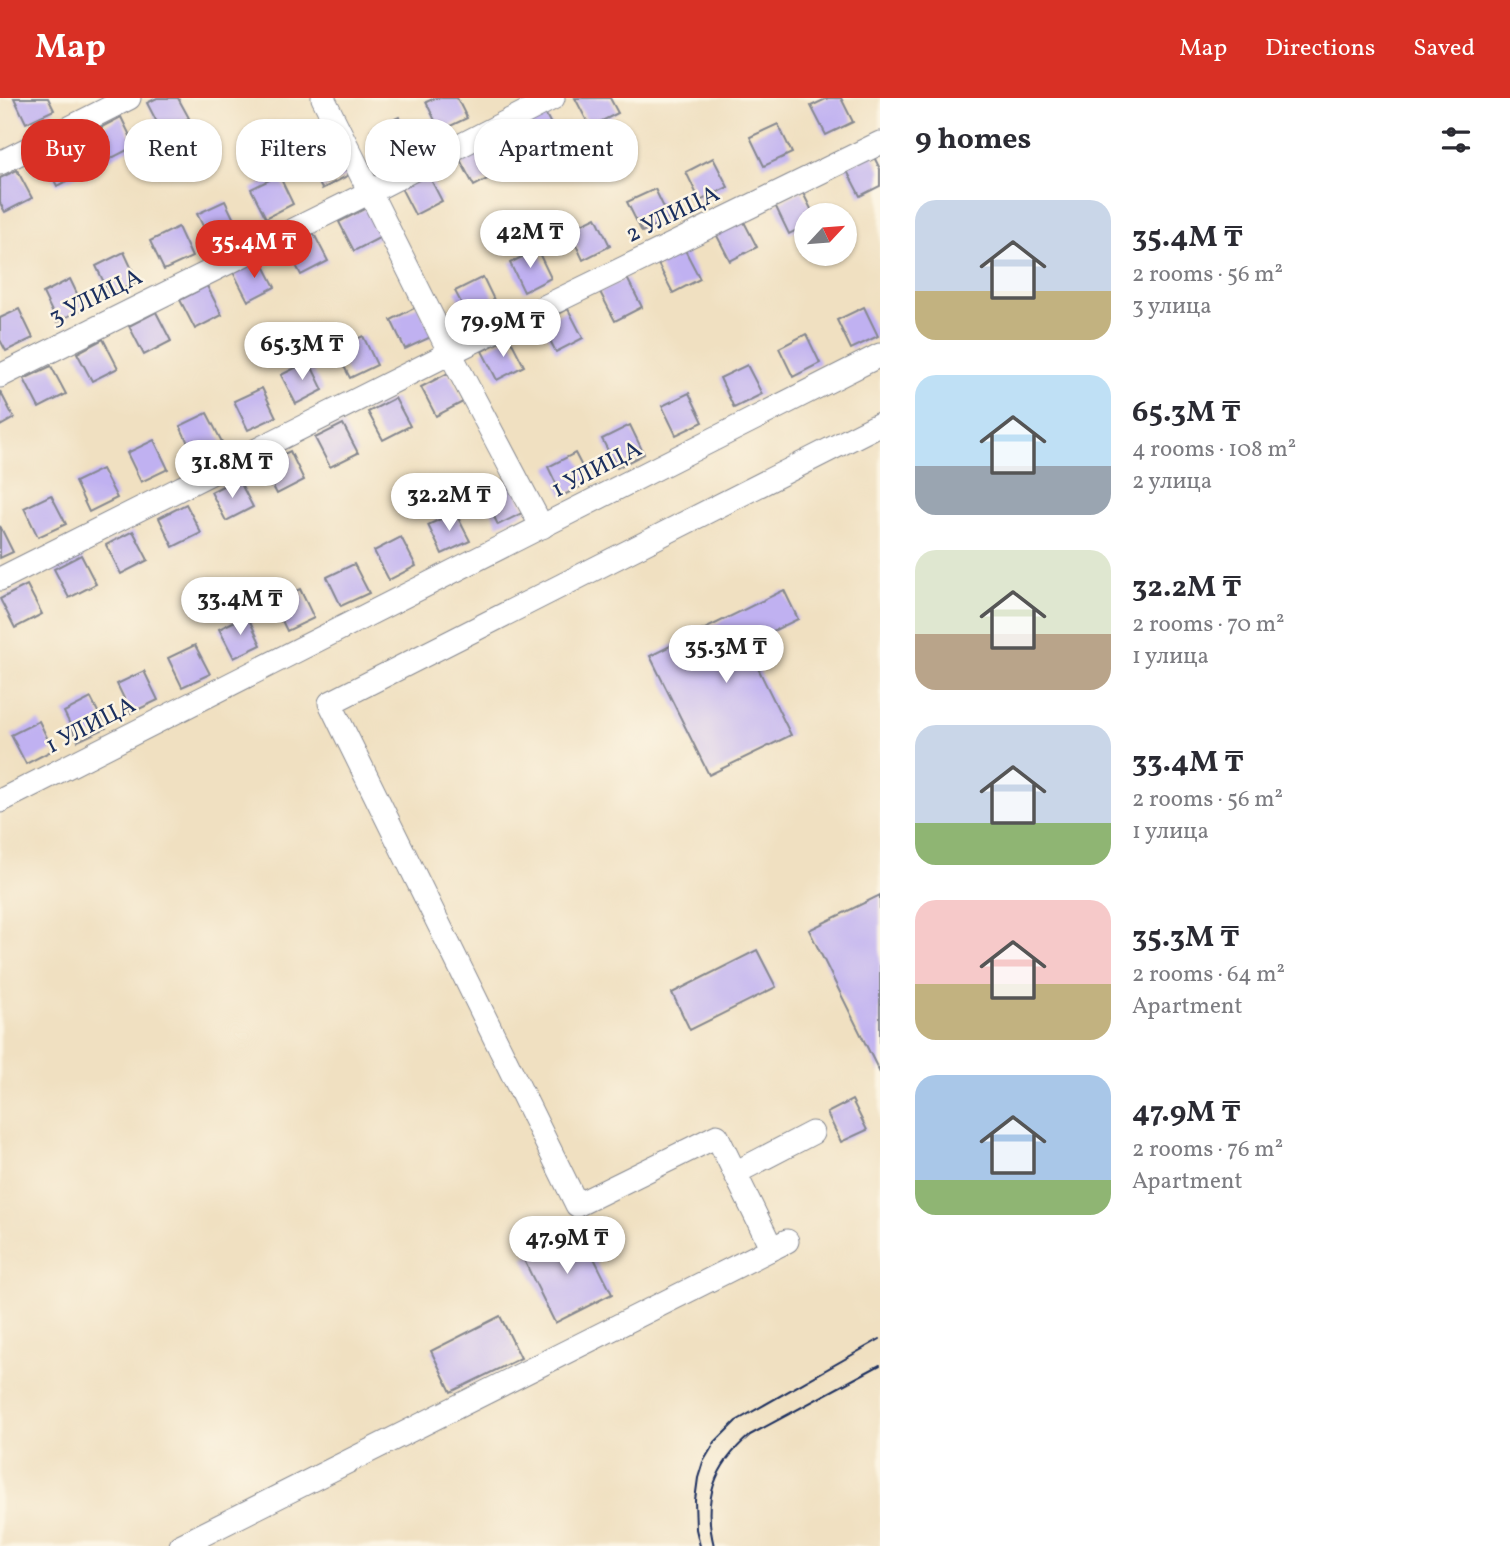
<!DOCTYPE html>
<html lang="en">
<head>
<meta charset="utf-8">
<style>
	body { margin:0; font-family:Vollkorn,serif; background:#f7f7f7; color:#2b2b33; height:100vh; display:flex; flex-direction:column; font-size:26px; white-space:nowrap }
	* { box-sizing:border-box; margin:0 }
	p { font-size:23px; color:#7c7c81 }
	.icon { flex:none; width:38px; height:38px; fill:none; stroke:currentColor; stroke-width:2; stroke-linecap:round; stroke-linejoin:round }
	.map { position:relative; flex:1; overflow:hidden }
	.side { display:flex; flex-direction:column; background:#fff; width:630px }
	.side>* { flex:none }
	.hud { position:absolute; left:21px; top:21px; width:665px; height:63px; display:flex; gap:14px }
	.needle { width:46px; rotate:64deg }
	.tools { position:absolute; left:794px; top:105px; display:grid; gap:14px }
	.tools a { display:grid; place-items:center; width:63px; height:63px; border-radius:50%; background:#fff; box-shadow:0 2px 5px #0004; font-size:35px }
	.price { position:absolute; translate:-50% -60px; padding:0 16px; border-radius:24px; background:#fff; color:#222; font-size:23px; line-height:46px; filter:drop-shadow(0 2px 4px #0008) }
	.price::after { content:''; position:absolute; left:50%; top:42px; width:21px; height:16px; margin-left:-10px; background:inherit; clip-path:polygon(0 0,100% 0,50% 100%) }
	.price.on { background:#d93025; color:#fff }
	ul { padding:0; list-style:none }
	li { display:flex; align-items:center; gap:21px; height:175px; padding:0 35px }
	li span { display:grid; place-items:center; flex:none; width:196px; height:140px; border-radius:21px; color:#555 }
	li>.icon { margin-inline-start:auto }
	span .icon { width:84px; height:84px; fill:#fffc; stroke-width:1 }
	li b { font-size:30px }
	h2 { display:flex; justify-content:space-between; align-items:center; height:84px; padding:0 35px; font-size:30px }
	.pill { padding:0 24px; border-radius:28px; background:#fff; box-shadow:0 2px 5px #0004; font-size:24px; line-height:63px }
	.pill.on { background:#d93025; color:#fff }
	header { display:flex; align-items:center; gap:42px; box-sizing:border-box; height:98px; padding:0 35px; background:#d93025; color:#fff }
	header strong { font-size:33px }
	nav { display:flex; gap:38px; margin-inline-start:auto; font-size:24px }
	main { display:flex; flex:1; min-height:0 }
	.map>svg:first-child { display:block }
	.building { fill:#c0b1f1 }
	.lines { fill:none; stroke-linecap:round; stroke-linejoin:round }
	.street-casing { stroke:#868890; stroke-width:25 }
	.street { stroke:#fff; stroke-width:23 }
	.tram { stroke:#1b2f5e; stroke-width:2 }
	.labels { text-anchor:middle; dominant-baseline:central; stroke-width:5; stroke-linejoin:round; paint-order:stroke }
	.street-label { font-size:24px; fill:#1b2f5e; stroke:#fcf5e5 }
</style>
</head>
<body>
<header>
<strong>Map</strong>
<nav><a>Map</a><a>Directions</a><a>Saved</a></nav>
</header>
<main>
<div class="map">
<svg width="880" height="1448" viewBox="0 0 880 1448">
	<rect width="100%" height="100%" fill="#fcf5e5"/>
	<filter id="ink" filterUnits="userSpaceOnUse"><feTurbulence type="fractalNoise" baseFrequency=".0143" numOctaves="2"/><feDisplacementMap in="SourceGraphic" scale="14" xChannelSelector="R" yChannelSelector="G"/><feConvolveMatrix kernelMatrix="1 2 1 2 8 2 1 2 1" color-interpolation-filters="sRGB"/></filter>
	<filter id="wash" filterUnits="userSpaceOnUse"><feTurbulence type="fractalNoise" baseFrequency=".00686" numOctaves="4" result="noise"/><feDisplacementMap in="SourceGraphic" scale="28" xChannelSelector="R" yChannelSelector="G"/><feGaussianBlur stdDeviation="1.57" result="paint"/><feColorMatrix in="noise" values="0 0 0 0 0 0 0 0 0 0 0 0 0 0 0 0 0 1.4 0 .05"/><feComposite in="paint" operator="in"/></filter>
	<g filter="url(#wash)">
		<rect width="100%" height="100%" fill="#f0e0c1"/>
		<g id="blocks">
			<!-- building -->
			<g class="building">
				<polygon points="14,0 48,0 54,12 26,25"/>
				<polygon points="157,0 178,0 189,20 162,34 147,5"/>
				<polygon points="435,0 457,0 467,20 440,33 426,4"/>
				<polygon points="575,0 610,0 618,15 590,29"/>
				<polygon points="828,0 841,0 853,24 826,37 811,8"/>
				<polygon points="545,15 560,43 533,57 518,29"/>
				<polygon points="121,19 135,48 108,62 94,33"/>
				<polygon points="399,19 413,48 386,62 371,32"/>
				<polygon points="778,26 792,55 764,68 750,39"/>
				<polygon points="69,45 84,74 57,88 42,59"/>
				<polygon points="486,46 501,74 474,88 459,60"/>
				<polygon points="334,48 349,77 322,91 307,62"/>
				<polygon points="872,55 880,71 880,88 860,98 845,69"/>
				<polygon points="713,60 728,89 700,103 686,74"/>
				<polygon points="17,72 32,100 5,114 0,105 0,80"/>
				<polygon points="427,74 442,103 415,117 400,88"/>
				<polygon points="279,77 293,106 266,120 251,91"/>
				<polygon points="655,91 669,120 642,134 627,104"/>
				<polygon points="802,93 814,117 807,117 807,127 789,136 775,107"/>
				<polygon points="225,103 239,132 212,146 197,116"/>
				<polygon points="366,110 381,139 354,153 339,124"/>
				<polygon points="596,119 610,148 583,162 569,132"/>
				<polygon points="742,120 757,149 730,163 715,134"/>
				<polygon points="178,129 192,159 164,172 150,143"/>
				<polygon points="313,134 328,163 301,177 286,148"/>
				<polygon points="537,151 551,180 524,194 510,165"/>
				<polygon points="685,152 700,181 673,195 658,166"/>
				<polygon points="124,154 138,184 110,197 96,168"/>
				<polygon points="260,160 275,189 248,203 233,174"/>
				<polygon points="483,179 497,208 470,222 455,193"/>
				<polygon points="627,180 642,209 615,223 600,194"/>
				<polygon points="70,181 84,210 57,224 43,195"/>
				<polygon points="207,188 222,217 195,231 180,202"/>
				<polygon points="418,208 433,238 405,251 391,222"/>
				<polygon points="864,209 878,238 851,251 837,222"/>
				<polygon points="19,211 33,240 6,253 0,242 0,220"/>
				<polygon points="568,211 583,240 556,254 541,225"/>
				<polygon points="156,214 171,243 144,257 129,228"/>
				<polygon points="806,236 820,265 793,279 779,250"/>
				<polygon points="363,238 377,267 350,280 335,251"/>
				<polygon points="509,239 524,268 497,282 482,253"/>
				<polygon points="103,241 118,270 92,283 77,255"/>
				<polygon points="309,263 323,292 296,306 281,277"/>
				<polygon points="747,267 762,296 734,310 720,280"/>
				<polygon points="51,268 66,296 39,310 24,281"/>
				<polygon points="448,275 463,304 436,318 421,289"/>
				<polygon points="262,290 276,319 248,332 234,303"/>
				<polygon points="0,293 14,320 0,328"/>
				<polygon points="689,295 703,324 676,337 662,308"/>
				<polygon points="395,300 410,328 383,342 368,314"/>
				<polygon points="207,315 222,344 194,358 180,328"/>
				<polygon points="343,326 358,355 330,369 315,340"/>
				<polygon points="630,327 644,356 617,370 602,341"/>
				<polygon points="154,342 168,371 141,384 127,355"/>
				<polygon points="290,353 304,382 277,396 262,367"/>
				<polygon points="575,355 590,384 562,398 548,369"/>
				<polygon points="102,371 117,400 89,414 75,384"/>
				<polygon points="238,380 253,409 226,423 211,394"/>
				<polygon points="511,384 526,413 498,427 484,398"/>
				<polygon points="51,397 66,426 38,439 24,410"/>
				<polygon points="186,406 201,435 173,449 159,420"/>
				<polygon points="455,414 470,443 442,456 428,427"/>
				<polygon points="0,428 13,454 0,460"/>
				<polygon points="133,433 148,462 121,476 106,447"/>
				<polygon points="401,439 416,468 389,482 374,453"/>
				<polygon points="81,457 96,486 69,500 54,471"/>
				<polygon points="354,466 369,495 341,508 327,479"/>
				<polygon points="27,487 42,516 15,530 0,501"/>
				<polygon points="300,491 314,520 287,533 273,504"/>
				<polygon points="784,492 798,521 746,546 791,637 709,677 650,558"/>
				<polygon points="247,517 261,547 234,560 219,531"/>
				<polygon points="195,547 210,576 182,589 168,560"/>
				<polygon points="144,573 158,602 131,615 117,586"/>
				<polygon points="91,600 106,630 78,643 64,614"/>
				<polygon points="39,623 53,652 26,666 11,637"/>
				<polygon points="880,797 880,975 809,832"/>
				<polygon points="757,852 776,889 690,932 672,895"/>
				<polygon points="852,1002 867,1032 841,1044 827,1015"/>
				<polygon points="580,1132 612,1196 555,1225 523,1160"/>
				<polygon points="500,1218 521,1260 451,1294 431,1253"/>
			</g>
		</g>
	</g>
	<g filter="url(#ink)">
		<use href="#blocks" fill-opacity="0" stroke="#868890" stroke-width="2"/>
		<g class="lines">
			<defs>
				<g id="street">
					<polyline points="323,0 450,255 542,429"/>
					<polyline points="0,65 129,0"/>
					<polyline points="0,278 370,94 553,0"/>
					<polyline points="0,481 450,255 880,45"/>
					<polyline points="0,703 880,257"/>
					<polyline points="735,1075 812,1035"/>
					<polyline points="772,1151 717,1038 577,1107 330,605 880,326"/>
					<polyline points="180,1448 787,1143"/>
				</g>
			</defs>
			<!-- street casing -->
			<use href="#street" class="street-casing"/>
			<!-- street -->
			<use href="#street" class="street"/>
			<!-- tram -->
			<g class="tram">
				<polyline points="700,1448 696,1431 695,1402 698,1380 703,1364 715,1344 736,1323 880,1241"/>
				<path d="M714 1448C702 1401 714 1368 750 1337L880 1267"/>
			</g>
		</g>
	</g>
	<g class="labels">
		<!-- street labels -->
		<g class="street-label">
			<text transform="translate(673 117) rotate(-26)">2 УЛИЦА</text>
			<text transform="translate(96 200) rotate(-26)">3 УЛИЦА</text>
			<text transform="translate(597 372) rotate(-27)">1 УЛИЦА</text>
			<text transform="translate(91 628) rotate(-27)">1 УЛИЦА</text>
		</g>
	</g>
</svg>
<div class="tools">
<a><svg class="needle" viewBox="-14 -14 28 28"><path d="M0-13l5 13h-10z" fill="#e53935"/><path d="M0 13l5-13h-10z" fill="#7c7c81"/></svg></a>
</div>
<b class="price" style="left:530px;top:172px">42M ₸</b>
<b class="price on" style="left:254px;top:182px">35.4M ₸</b>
<b class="price" style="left:503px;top:261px">79.9M ₸</b>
<b class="price" style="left:302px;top:284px">65.3M ₸</b>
<b class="price" style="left:232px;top:402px">31.8M ₸</b>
<b class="price" style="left:449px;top:435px">32.2M ₸</b>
<b class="price" style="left:240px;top:539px">33.4M ₸</b>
<b class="price" style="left:726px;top:587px">35.3M ₸</b>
<b class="price" style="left:567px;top:1178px">47.9M ₸</b>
<div class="hud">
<a class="pill on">Buy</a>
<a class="pill">Rent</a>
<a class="pill">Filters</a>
<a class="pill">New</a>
<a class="pill">Apartment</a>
</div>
</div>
<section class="side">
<h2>9 homes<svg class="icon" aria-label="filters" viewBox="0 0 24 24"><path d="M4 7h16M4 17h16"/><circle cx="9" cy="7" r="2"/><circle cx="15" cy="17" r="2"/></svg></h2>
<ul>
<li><span style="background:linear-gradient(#c9d6e8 65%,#c2b280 0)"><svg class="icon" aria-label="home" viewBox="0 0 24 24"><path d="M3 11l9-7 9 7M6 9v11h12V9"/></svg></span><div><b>35.4M ₸</b><p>2 rooms · 56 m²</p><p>3 улица</p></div></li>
<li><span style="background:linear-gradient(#bfe0f5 65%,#9aa5b1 0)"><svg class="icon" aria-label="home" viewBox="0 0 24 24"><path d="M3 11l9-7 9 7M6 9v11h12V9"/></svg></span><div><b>65.3M ₸</b><p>4 rooms · 108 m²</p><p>2 улица</p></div></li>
<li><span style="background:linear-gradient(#dfe7d0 60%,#b9a48a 0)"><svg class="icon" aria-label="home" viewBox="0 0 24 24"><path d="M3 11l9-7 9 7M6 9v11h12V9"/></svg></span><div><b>32.2M ₸</b><p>2 rooms · 70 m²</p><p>1 улица</p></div></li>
<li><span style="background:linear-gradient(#c9d6e8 70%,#8fb573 0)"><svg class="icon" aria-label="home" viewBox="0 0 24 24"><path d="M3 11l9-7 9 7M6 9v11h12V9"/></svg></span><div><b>33.4M ₸</b><p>2 rooms · 56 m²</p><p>1 улица</p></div></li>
<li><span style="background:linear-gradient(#f6c9c9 60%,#c2b280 0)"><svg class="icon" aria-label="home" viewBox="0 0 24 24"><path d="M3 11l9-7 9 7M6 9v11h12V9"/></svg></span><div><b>35.3M ₸</b><p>2 rooms · 64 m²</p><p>Apartment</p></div></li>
<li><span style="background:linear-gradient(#a9c7e8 75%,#8fb573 0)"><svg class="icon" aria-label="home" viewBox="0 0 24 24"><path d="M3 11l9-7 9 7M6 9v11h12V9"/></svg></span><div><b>47.9M ₸</b><p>2 rooms · 76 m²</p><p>Apartment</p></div></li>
</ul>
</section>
</main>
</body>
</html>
